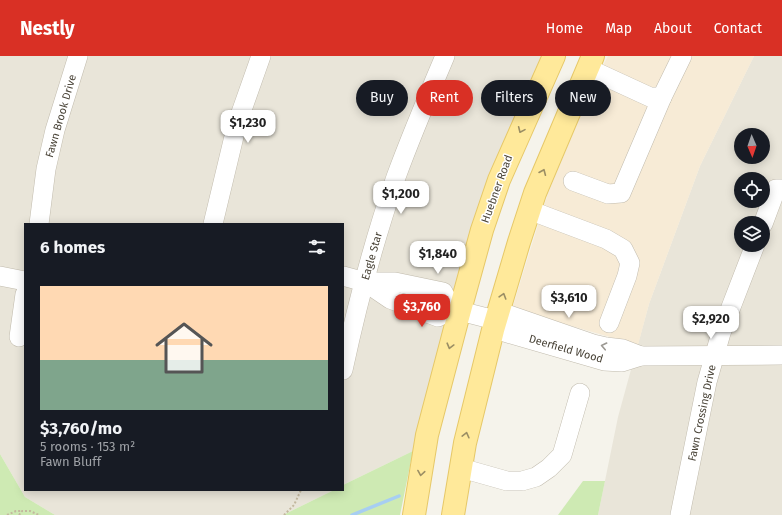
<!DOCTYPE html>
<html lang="en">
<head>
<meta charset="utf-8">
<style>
	body { margin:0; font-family:"Fira Sans",sans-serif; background:#20242c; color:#f1f3f6; height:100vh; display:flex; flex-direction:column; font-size:15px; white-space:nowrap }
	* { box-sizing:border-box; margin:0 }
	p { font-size:13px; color:#9ea1a6 }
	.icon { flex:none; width:22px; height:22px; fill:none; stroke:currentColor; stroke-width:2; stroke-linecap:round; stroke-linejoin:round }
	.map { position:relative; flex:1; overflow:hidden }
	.side { position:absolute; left:24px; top:167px; width:320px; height:268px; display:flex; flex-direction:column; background:#171b24; border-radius:0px; box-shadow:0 2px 10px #0003 }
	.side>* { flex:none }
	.banner { position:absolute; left:356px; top:24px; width:366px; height:36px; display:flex; gap:8px }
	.needle { width:26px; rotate:178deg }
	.buttons { position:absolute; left:734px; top:72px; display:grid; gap:8px }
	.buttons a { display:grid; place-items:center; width:36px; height:36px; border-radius:50%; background:#171b24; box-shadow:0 2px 10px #0003; font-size:20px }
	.price { position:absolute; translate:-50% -34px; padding:0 9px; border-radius:8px; background:#fff; color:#222; font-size:13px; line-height:26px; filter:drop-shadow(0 1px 2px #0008) }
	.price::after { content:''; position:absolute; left:50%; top:24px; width:12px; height:9px; margin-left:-6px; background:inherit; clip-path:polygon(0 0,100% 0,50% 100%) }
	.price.active { background:#d93025; color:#fff }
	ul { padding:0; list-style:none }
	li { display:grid; align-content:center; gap:8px; height:212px; padding:0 16px }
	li+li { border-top:1px solid #363941 }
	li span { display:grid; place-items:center; height:124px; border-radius:0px; color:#555 }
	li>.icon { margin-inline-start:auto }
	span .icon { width:72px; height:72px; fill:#fffc; stroke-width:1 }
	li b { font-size:17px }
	h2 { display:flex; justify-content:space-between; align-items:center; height:48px; padding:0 16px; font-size:17px }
	.chip { padding:0 14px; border-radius:18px; background:#171b24; box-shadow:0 2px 10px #0003; font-size:14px; line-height:36px }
	.chip.active { background:#d93025; color:#fff }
	header { display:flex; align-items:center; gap:24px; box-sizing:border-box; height:56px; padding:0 20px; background:#d93025; color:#fff }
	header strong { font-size:19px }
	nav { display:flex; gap:22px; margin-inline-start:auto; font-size:14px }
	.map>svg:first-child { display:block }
	.residential { fill:#e9e5d9; fill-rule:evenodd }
	.commercial { fill:#f7ebd6 }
	.green { fill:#ceeab3 }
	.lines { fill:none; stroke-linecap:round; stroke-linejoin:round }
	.stream { stroke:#a7cef2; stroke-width:3.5 }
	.minor-casing { stroke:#c1bbad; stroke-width:20 }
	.major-casing { stroke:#e6c868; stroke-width:24 }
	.path { stroke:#c3b89e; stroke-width:2; stroke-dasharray:2 2; stroke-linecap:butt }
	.minor { stroke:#fff; stroke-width:19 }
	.major { stroke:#ffe99a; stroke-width:22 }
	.oneway { stroke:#9b8e64 }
	.oneway2 { stroke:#9b9892 }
	.labels { text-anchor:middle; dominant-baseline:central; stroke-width:3; stroke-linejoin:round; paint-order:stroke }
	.street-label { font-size:11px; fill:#4a4438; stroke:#fff }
</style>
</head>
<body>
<header>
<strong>Nestly</strong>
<nav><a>Home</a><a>Map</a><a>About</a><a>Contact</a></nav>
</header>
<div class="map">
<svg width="782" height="459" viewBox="0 0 782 459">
	<rect width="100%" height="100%" fill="#f5f3eb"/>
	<!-- residential -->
	<g class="residential">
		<polygon points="0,0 547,0 490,122 441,282 413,395 343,429 343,168 25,168 25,434 334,434 283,459 55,459 25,441 0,398"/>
		<path d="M754 0H782V459H598L618 361 649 248 700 110ZM741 79H763V101H741ZM741 123H763V145H741ZM741 167H763V189H741Z"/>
	</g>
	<!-- commercial -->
	<polygon class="commercial" points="608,0 754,0 700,110 649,248 638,289 512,253 547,140 593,29"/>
	<!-- green -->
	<g class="green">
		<polygon points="413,395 400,459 283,459 334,434 343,434 343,429"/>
		<polygon points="0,398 25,441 55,459 0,459"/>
		<polygon points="583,425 605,425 598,459 558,459"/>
	</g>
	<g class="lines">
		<!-- stream -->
		<polyline class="stream" points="352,459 399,440"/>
		<defs>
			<g id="minor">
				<polyline points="587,12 650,41 662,41 682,0"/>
				<polyline points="573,125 608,138 621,137 662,41"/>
				<polyline points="529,154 606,183 623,193 630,207 627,220 609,267"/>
				<polyline points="39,168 46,113 55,74 78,0"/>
				<polyline points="213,168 237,68 261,0"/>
				<polyline points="763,168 776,133 782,133"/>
				<polyline points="0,220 25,225"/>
				<polyline points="343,220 365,226 395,226 443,236 452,253 495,264 500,264 509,259 593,288 606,291 623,293 641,300"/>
				<polyline points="365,226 390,243 438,261 452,253"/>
				<polyline points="500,264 504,276 604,305 622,306 641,300 782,299"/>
				<polyline points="19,281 25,238"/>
				<path d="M343 314C357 249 374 184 396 121 411 80 428 40 445 0"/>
				<polyline points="461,412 507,425 522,425 536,421 549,412 562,399 580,337"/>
				<polyline points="680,459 707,326 721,277 755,189"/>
			</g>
			<g id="major">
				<polyline points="414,459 427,379 457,265 482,174 499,124 554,0"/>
				<polyline points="453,459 465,387 493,274 519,186 535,137 593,0"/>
			</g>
		</defs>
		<!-- minor casing -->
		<use href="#minor" class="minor-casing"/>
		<!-- major casing -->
		<use href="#major" class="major-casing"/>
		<!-- path -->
		<g class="path">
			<polyline points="7,459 16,455 22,455"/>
			<polyline points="19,459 22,455 30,455 39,459"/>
			<polyline points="284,459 294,449 301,434"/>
		</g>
		<!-- minor -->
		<use href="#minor" class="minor"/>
		<!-- major -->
		<use href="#major" class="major"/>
	</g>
	<!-- one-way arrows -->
	<defs><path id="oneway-chevron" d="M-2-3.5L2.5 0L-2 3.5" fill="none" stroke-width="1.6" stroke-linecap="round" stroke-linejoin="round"/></defs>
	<g class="oneway">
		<use href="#oneway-chevron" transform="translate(521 74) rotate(114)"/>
		<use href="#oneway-chevron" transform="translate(543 116) rotate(-67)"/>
		<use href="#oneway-chevron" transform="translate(503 240) rotate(-73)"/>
		<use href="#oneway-chevron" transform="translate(450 290) rotate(105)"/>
		<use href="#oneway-chevron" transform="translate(466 379) rotate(-76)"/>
		<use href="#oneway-chevron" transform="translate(421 417) rotate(99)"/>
	</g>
	<use class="oneway2" href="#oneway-chevron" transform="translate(604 290) rotate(-168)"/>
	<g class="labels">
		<!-- street labels -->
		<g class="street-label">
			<text transform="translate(61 60) rotate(-74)">Fawn Brook Drive</text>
			<text transform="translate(497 133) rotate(-70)">Huebner Road</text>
			<text transform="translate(372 200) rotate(-74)">Eagle Star</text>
			<text transform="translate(566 293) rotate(16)">Deerfield Wood</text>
			<text transform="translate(702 357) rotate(-78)">Fawn Crossing Drive</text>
		</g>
	</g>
</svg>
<div class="buttons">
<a><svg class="needle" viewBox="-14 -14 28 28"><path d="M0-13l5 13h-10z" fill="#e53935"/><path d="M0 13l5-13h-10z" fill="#9ea1a6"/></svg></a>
<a><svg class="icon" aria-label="locate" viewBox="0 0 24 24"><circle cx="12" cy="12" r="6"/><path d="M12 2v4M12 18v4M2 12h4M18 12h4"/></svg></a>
<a><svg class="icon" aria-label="layers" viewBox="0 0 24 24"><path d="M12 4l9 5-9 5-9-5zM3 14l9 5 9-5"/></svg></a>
</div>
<b class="price" style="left:248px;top:88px">$1,230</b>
<b class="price" style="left:401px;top:159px">$1,200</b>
<b class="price" style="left:438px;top:219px">$1,840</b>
<b class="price" style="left:569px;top:263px">$3,610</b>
<b class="price active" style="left:422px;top:272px">$3,760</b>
<b class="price" style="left:711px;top:284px">$2,920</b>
<div class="banner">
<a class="chip">Buy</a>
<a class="chip active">Rent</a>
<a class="chip">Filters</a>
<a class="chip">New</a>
</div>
<section class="side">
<h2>6 homes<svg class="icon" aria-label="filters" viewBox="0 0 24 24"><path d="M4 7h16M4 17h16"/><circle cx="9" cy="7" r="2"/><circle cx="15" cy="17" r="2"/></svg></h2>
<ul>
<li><span style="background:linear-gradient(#ffd9b3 60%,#7fa58c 0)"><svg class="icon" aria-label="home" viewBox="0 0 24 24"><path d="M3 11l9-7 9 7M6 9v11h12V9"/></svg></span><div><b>$3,760/mo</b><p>5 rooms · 153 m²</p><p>Fawn Bluff</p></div></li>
</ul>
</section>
</div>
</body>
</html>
